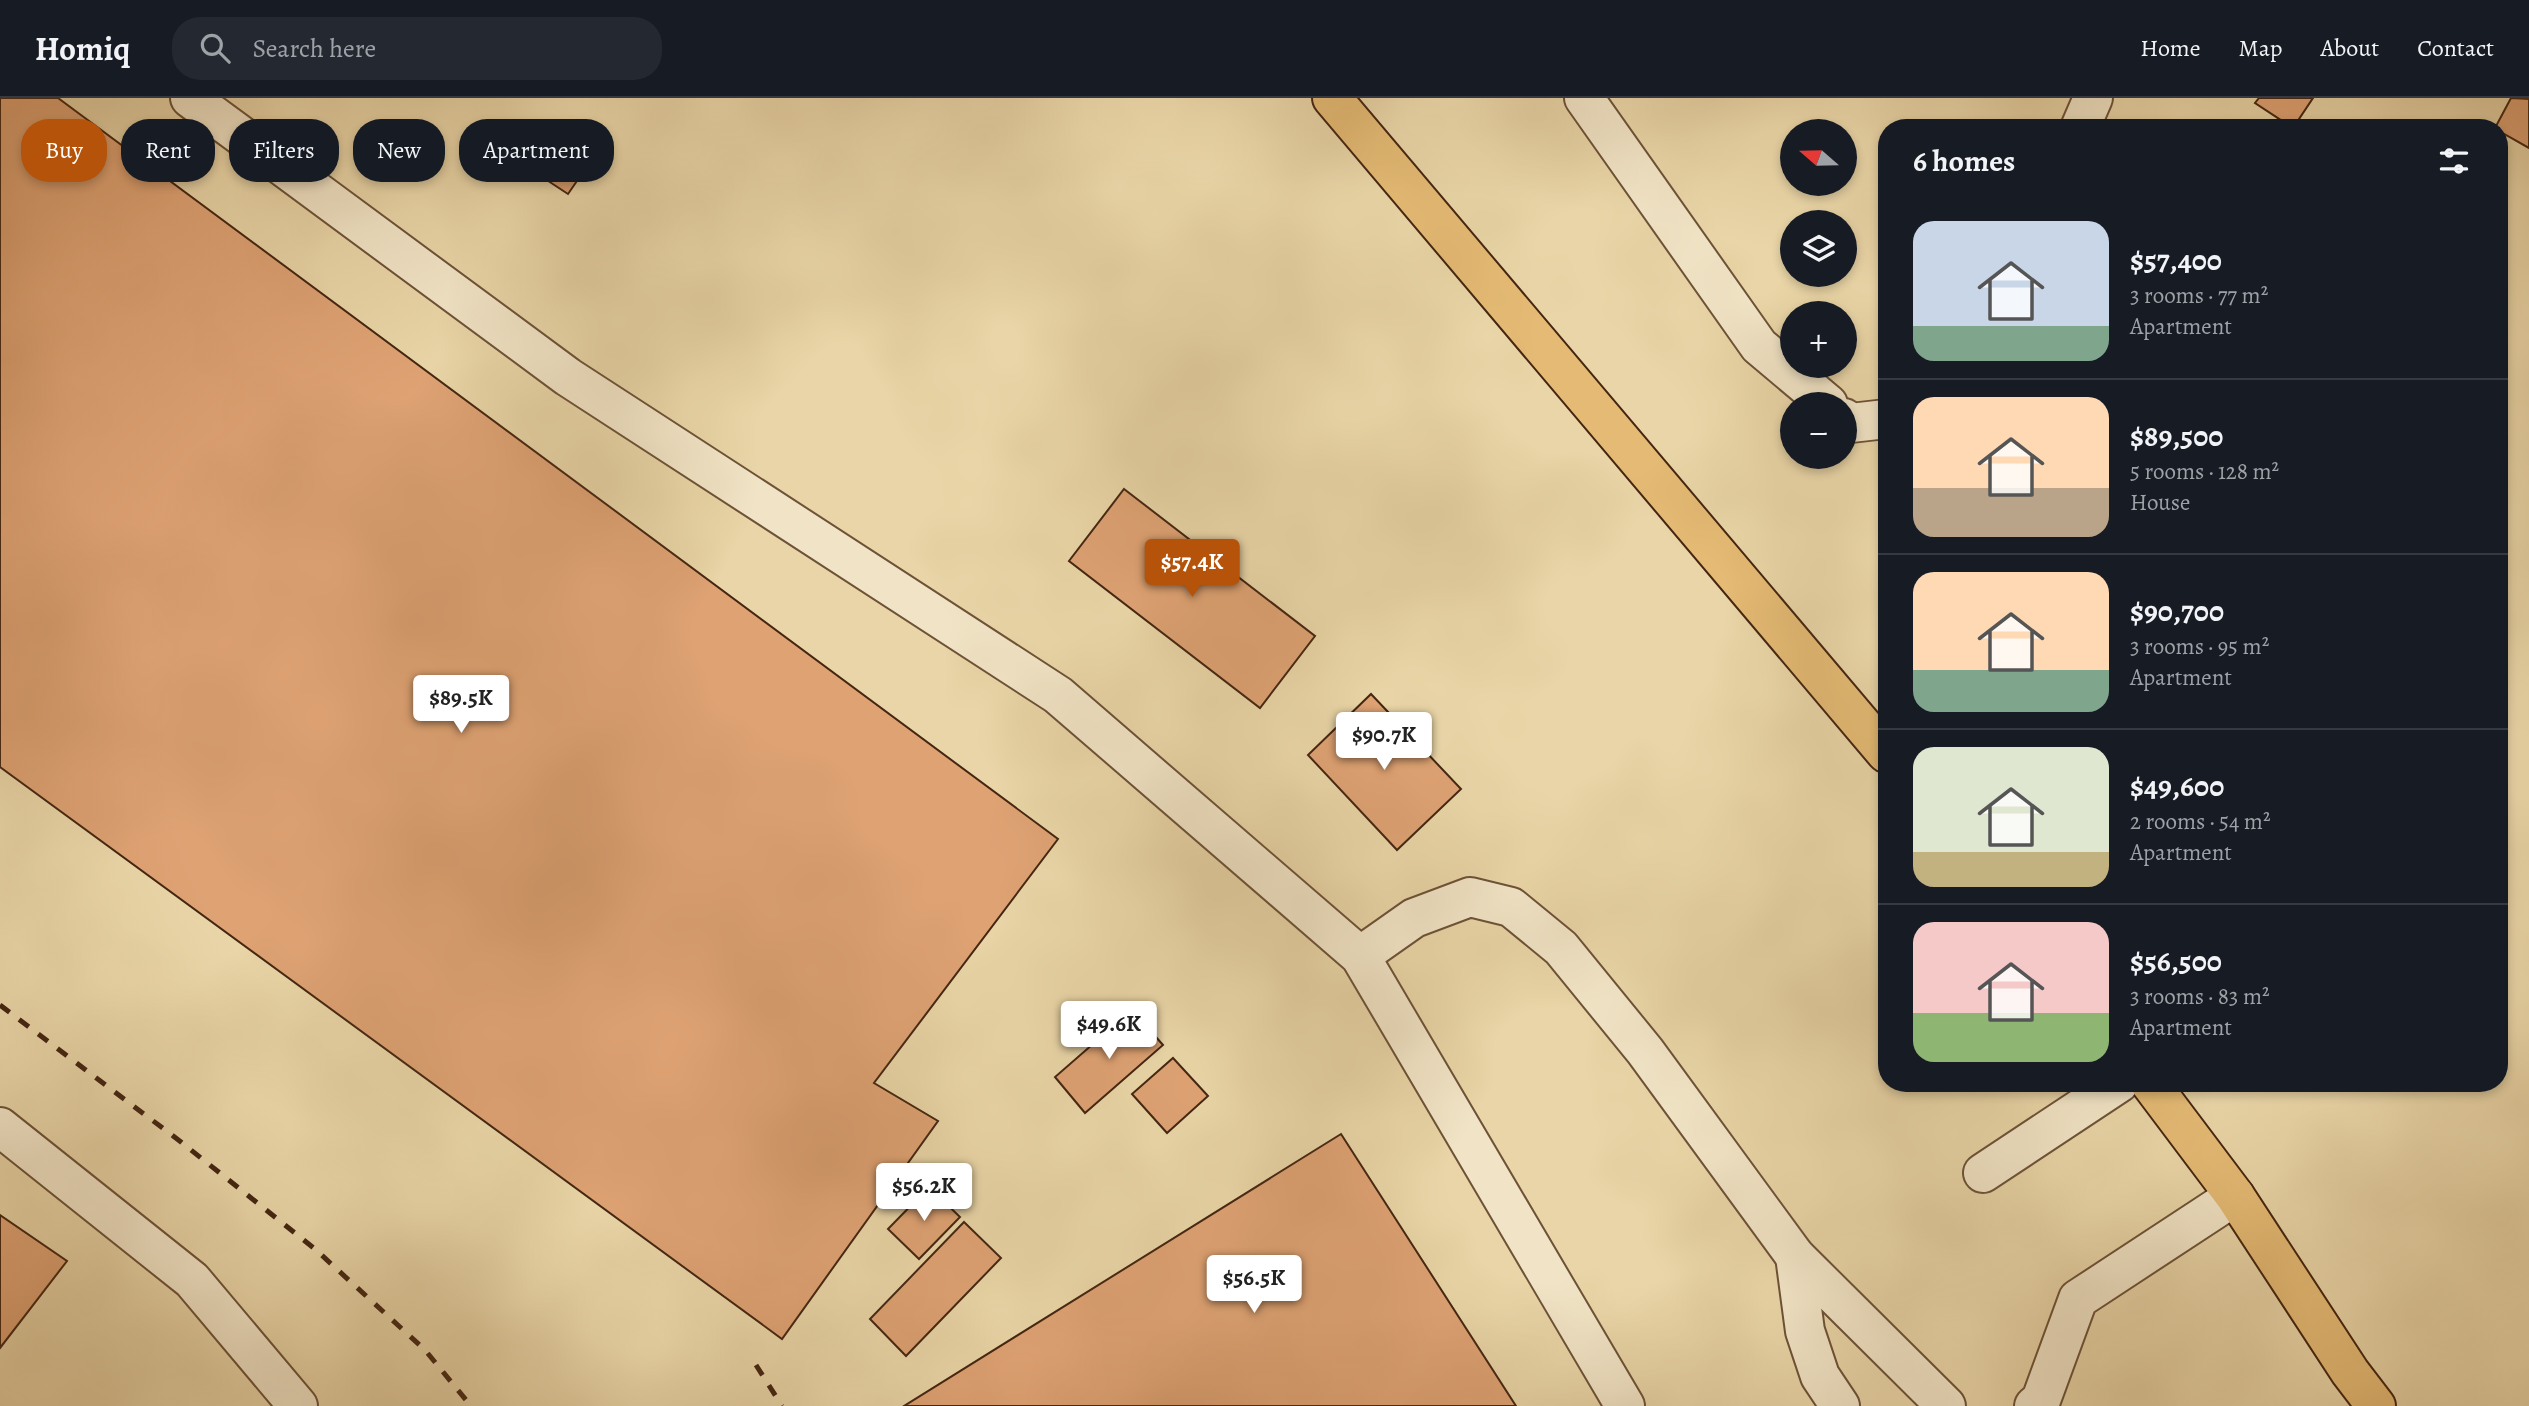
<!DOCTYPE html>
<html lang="en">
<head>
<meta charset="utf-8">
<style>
	body { margin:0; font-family:Alegreya,serif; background:#242831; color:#f1f3f6; height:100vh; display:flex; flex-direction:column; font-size:26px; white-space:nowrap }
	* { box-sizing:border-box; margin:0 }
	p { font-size:23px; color:#9ea1a6 }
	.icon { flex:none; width:38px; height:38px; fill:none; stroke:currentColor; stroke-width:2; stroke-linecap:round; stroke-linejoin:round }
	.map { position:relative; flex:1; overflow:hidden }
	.sheet { position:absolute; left:1878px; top:21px; width:630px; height:973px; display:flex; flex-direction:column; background:#171b24; border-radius:28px; box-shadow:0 4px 10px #0003 }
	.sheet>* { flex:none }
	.hud { position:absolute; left:21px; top:21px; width:665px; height:63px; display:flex; gap:14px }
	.needle { width:46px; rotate:290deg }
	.tools { position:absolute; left:1780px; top:21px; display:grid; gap:14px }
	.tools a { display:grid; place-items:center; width:77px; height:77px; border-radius:50%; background:#171b24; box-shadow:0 4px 10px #0003; font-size:35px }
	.price { position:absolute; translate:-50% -60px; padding:0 16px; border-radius:7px; background:#fff; color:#222; font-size:23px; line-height:46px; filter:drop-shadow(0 2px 4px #0008) }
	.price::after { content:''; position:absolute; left:50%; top:42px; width:21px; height:16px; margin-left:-10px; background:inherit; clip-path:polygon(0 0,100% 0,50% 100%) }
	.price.on { background:#b45309; color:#fff }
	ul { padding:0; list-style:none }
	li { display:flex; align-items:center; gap:21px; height:175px; padding:0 35px }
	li+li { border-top:2px solid #363941 }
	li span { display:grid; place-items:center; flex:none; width:196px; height:140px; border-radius:21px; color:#555 }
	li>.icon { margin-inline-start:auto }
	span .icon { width:84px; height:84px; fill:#fffc; stroke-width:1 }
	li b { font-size:30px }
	h2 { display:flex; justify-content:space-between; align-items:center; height:84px; padding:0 35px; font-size:30px }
	.pill { padding:0 24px; border-radius:28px; background:#171b24; box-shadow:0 4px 10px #0003; font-size:24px; line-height:63px }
	.pill.on { background:#b45309; color:#fff }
	header { display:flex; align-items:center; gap:42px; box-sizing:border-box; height:98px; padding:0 35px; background:#171b24; border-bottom:2px solid #363941 }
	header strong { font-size:33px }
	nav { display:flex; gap:38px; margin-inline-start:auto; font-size:24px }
	.search { width:490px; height:63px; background:#242831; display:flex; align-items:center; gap:18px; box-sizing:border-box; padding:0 24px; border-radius:28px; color:#9ea1a6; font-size:26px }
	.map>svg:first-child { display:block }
	.building { fill:#dea273; stroke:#442612; stroke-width:2 }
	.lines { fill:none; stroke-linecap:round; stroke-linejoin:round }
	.minor-casing { stroke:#6d5237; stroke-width:42 }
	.highway-casing { stroke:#442612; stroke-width:42 }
	.minor { stroke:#f1e4c6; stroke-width:38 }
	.highway { stroke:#e4ba74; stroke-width:38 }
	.rail { stroke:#442612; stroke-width:5; stroke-dasharray:12 12; stroke-linecap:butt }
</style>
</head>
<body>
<header>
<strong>Homiq</strong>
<div class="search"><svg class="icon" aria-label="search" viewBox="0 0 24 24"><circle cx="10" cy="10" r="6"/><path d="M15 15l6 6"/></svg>Search here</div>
<nav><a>Home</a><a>Map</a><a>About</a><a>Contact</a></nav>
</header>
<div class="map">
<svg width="2529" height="1308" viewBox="0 0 2529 1308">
	<rect width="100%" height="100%" fill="#e9d5a7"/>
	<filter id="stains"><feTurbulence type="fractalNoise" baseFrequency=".00286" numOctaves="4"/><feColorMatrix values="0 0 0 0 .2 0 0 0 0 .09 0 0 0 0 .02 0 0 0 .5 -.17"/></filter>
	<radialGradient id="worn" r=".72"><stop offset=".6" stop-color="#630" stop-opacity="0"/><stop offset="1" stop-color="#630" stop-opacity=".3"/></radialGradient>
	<!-- building -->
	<g class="building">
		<polygon points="0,0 58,0 1058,741 874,985 938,1023 782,1241 0,669"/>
		<polygon points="2259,0 2313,0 2293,30 2255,5"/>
		<polygon points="2511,0 2529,1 2529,50 2499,33 2499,30 2495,30"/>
		<polygon points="552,39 590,64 568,96 530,71"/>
		<polygon points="1124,391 1315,538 1260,610 1069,463"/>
		<polygon points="1371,596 1461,691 1397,752 1308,657"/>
		<polygon points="1132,912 1163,947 1085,1015 1055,979"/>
		<polygon points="1173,960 1208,998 1167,1035 1132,996"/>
		<polygon points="1341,1036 1516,1308 904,1308"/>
		<polygon points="929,1089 960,1119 919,1161 888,1131"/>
		<polygon points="0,1117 67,1163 0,1250"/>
		<polygon points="964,1124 1001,1160 906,1258 870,1221"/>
	</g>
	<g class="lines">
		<defs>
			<g id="minor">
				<polyline points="190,0 568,279 1058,597 1360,858 1625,1308"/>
				<polyline points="1584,0 1759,248 1828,306"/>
				<polyline points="2080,30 2093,0"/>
				<polyline points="1844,320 1851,325 1886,321"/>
				<polyline points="1360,858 1414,820 1470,799 1511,809 1561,850 1645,953 1795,1158 1946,1308"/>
				<polyline points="0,1029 192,1182 298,1308"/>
				<polyline points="1983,1075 2119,985"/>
				<polyline points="1795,1158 1805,1233 1820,1278 1840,1308"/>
				<polyline points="2034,1308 2041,1302 2078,1201 2235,1098"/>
			</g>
			<g id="highway">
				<polyline points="1332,0 1886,655"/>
				<polyline points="2150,985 2235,1098 2350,1274 2376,1308"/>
			</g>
		</defs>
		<!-- minor casing -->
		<use href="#minor" class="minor-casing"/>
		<!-- highway casing -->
		<use href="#highway" class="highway-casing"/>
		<!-- minor -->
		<use href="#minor" class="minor"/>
		<!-- highway -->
		<use href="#highway" class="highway"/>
		<!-- rail -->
		<g class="rail">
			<polyline points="0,907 181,1044 315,1151 425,1252 471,1308"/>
			<polyline points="756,1267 782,1308"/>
		</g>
	</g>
	<rect width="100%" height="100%" filter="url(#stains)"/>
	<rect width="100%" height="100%" fill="url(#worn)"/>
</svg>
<div class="tools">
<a><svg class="needle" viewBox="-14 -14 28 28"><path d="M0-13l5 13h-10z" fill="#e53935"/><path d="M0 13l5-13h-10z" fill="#9ea1a6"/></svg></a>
<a><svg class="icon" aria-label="layers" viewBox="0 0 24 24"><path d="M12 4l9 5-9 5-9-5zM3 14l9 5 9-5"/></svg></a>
<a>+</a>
<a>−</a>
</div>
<b class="price on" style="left:1192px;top:501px">$57.4K</b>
<b class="price" style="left:461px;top:637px">$89.5K</b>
<b class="price" style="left:1384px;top:674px">$90.7K</b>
<b class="price" style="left:1109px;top:963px">$49.6K</b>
<b class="price" style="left:924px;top:1125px">$56.2K</b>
<b class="price" style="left:1254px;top:1217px">$56.5K</b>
<div class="hud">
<a class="pill on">Buy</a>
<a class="pill">Rent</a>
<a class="pill">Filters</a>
<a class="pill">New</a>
<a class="pill">Apartment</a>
</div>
<section class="sheet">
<h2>6 homes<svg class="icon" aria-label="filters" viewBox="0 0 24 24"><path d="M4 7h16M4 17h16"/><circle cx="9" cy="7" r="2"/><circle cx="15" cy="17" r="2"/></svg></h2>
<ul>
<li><span style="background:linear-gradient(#c9d6e8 75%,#7fa58c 0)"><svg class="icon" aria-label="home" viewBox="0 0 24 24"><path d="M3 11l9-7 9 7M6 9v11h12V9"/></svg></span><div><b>$57,400</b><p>3 rooms · 77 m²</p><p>Apartment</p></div></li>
<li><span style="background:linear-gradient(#ffd9b3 65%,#b9a48a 0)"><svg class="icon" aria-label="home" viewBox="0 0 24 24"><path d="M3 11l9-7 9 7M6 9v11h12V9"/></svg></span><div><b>$89,500</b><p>5 rooms · 128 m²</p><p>House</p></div></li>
<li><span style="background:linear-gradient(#ffd9b3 70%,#7fa58c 0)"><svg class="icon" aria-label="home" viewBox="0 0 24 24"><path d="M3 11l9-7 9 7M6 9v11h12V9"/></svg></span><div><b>$90,700</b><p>3 rooms · 95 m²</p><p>Apartment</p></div></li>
<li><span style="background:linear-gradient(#dfe7d0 75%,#c2b280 0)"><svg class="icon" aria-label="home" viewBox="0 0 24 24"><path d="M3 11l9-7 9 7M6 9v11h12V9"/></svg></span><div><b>$49,600</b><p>2 rooms · 54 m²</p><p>Apartment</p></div></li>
<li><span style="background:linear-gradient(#f6c9c9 65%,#8fb573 0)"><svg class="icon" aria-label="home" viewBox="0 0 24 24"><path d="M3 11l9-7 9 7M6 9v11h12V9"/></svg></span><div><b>$56,500</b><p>3 rooms · 83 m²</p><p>Apartment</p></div></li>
</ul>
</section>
</div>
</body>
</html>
